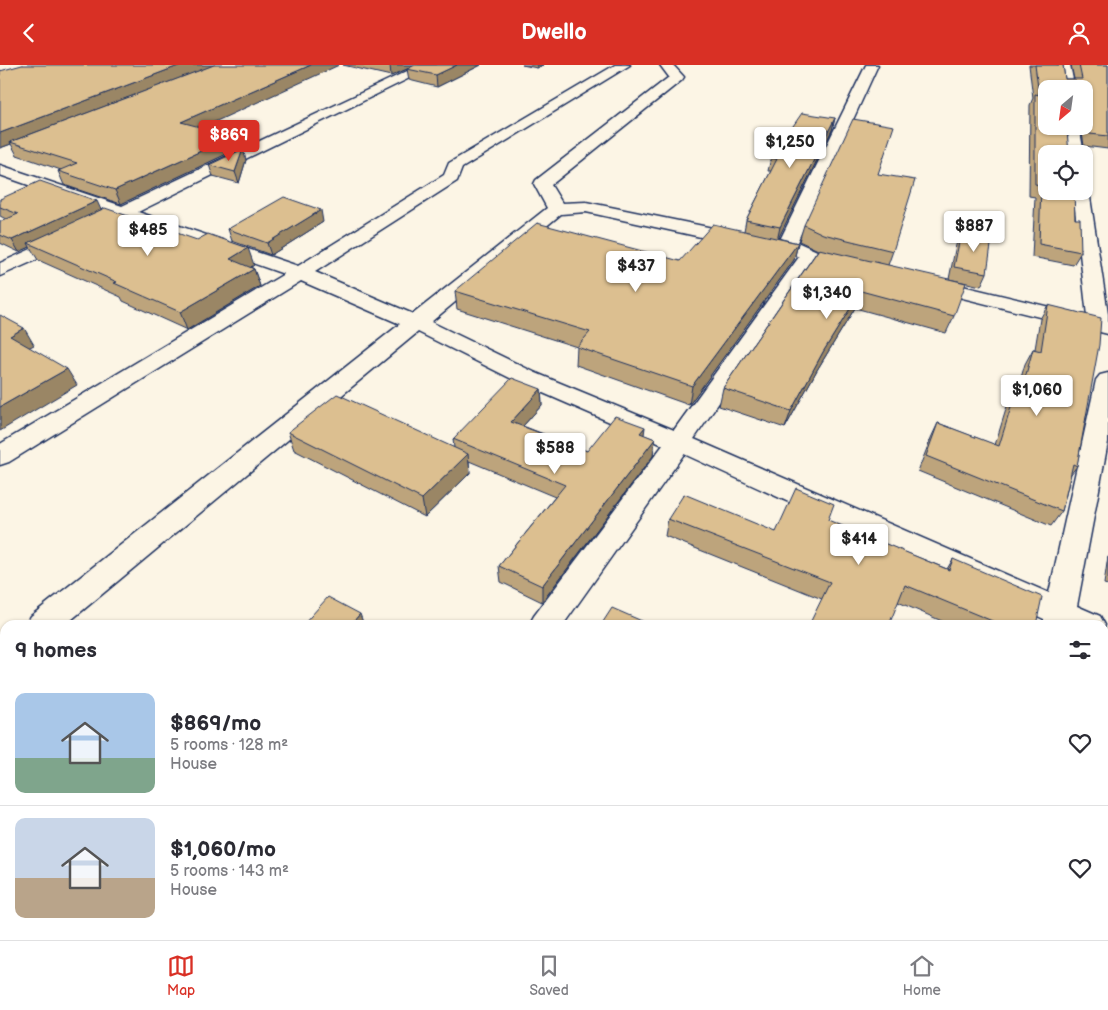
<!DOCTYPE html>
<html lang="en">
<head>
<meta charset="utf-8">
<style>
	body { margin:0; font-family:"Balsamiq Sans",sans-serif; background:#f2f2f3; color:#2b2b33; height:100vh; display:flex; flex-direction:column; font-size:19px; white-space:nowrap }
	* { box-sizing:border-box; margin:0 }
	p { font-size:16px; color:#7c7c81 }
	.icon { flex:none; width:28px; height:28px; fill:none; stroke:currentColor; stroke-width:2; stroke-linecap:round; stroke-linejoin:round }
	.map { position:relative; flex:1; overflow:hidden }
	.sheet { position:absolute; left:0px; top:555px; width:1109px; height:320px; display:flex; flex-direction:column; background:#fff; border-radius:15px 15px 0 0; box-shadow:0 1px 4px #0004 }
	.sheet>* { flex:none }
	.needle { width:32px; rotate:209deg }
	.controls { position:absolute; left:1038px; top:15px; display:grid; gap:10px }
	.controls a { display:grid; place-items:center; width:55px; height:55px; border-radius:10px; background:#fff; box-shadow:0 1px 4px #0004; font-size:25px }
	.price { position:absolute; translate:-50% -42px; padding:0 11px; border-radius:5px; background:#fff; color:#222; font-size:16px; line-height:32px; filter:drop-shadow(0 1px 2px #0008) }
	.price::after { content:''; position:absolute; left:50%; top:30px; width:15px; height:11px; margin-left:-8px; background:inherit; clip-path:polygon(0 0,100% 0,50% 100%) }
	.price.selected { background:#d93025; color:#fff }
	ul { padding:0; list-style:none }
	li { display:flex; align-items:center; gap:15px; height:125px; padding:0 15px }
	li+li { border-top:1px solid #e1e1e2 }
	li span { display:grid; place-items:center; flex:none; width:140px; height:100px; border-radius:10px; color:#555 }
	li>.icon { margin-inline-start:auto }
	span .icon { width:60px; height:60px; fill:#fffc; stroke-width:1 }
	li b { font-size:21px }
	h2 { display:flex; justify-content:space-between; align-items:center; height:60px; padding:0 15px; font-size:21px }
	header { display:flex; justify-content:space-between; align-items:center; height:65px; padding:0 15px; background:#d93025; color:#fff; font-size:22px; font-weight:700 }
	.menu { display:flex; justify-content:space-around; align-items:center; height:70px; border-top:1px solid #e1e1e2; background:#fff; font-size:14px; color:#7c7c81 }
	.menu a { display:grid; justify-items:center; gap:2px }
	.menu .selected { color:#d93025 }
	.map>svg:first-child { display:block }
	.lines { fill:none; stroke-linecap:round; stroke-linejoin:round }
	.street-casing { stroke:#1b2f5e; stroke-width:3 }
	.street { fill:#fcf5e5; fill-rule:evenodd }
	.wall { fill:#bda47c; stroke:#1b2f5e }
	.shaded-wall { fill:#9a8665; stroke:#1b2f5e }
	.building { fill:#dcbf90; stroke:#1b2f5e }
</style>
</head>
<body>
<header><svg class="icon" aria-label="back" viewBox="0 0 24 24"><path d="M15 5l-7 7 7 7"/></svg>Dwello<svg class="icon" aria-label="person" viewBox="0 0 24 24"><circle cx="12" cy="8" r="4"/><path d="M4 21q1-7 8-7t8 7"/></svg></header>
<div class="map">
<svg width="1108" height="875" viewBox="0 0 1108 875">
	<rect width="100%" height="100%" fill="#fcf5e5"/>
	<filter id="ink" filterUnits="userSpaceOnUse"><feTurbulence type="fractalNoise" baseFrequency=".02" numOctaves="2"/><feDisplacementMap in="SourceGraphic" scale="10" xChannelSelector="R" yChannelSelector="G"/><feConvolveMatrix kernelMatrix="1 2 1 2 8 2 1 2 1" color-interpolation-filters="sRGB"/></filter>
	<g filter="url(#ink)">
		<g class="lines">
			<defs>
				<g id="street">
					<polygon points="420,0 436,0 138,147 298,201 444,110 449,98 615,0 630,0 462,103 457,116 315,207 413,249 547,143 534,119 536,115 669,12 660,0 673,0 684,12 682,15 551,120 562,138 586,137 742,169 749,171 751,175 749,179 742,181 586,147 561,149 431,257 536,308 674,365 799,192 780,183 778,179 866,0 878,0 797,177 817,186 820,190 694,374 1049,528 1096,315 1100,310 1108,308 1108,377 1077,541 1100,551 1105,560 1104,562 1104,560 1044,560 1044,554 684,389 563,560 529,560 534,551 663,380 520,318 418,267 65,560 26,560 31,551 400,259 301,216 9,397 0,400 0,379 284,209 124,153 115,156 109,155 106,151 108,148 0,110 0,100 122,141"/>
					<polygon points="1058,0 1070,0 1075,24 1061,24"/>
					<polygon points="1065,61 1079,61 1084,89 1068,89"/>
					<polygon points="1084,122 1089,126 1108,249 1108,269 918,222 915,218 918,214 925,212 1087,251 1073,126 1084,126"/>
					<polygon points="69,167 76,169 78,173 76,177 0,211 0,198"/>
					<polygon points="5,576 5,607 0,608 0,578"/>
					<polygon points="295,870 338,870 336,875 293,875"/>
					<polygon points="1035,870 1077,870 1076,875 1034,875"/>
				</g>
			</defs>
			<!-- street casing -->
			<use href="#street" class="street-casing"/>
			<!-- street -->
			<use href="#street" class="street"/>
		</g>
		<!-- wall -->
		<g class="wall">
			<polygon points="22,0 202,63 237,84 121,139 64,120 58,106 61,105 17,90 11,79 0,83"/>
			<polygon points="343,0 481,0 437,22 409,15 407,4 391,11"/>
			<polygon points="522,0 543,0 537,3"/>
			<polygon points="1029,0 1063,0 1065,14 1074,14 1071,0 1108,0 1108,84 1084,81 1081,61 1084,61 1084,24 1046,24 1071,66 1067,73 1075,154 1081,187 1073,200 1032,192 1035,132 1029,131 1030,40 1033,33"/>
			<polygon points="835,53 832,65 778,173 798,178 794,195 689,340 576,300 577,282 457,244 455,226 680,196 744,166 746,155 771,106 768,106 771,93"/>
			<polygon points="246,95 239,118 213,111 209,100"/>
			<polygon points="878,109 893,186 888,200 954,251 946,268 855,243 817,305 785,363 719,341 723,323 818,185 799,176 804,160"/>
			<polygon points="0,134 101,145 254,200 251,202 254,204 260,221 187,265 123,236 121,232 38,195 30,182 19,187 0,178 0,157 6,154 0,151"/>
			<polygon points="323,157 271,190 232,176 228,164"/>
			<polygon points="961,168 987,208 981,221 949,214 956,180"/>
			<polygon points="1048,240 1077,401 1071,409 1062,446 1051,461 918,406 931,373 938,358 995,380 1008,338 1017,323 1018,323 1025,299 1033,284 1035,284 1040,254"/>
			<polygon points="541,324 542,340 523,361 587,386 644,370 655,374 653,391 542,537 501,517 499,501 555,432 469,396 470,408 425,452 294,385 288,367 454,383 453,374"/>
			<polygon points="668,454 776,467 828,456 947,504 953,494 1036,560 951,560 898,537 822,534 665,471"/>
			<polygon points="1108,491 1108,520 1104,519"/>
		</g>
		<!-- shaded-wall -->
		<g class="shaded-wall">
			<polygon points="181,0 215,0 10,77 11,79 0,83 0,68"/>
			<polygon points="311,0 339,0 186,70 181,57"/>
			<polygon points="390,0 416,0 391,11"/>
			<polygon points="457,0 481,0 437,22 436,10"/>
			<polygon points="537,0 543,0 537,3"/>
			<polygon points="835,53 832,65 777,176 780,162"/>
			<polygon points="234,71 237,84 121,139 115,125"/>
			<polygon points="243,84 246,95 239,118 235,107"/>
			<polygon points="97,136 102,147 28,178 30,182 19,187 12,175"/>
			<polygon points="321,145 323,157 271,190 267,178"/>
			<polygon points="798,178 794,195 689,340 692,321"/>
			<polygon points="248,183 254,200 236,212 230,194"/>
			<polygon points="254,204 260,221 187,265 180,247"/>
			<polygon points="861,226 855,243 817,305 785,363 791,346 823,287"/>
			<polygon points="24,263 34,280 20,287 10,271"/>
			<polygon points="67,304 77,320 0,366 0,342"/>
			<polygon points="541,324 542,340 512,373 511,357"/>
			<polygon points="645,362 643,378 640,368"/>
			<polygon points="655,374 653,391 542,537 542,521"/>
			<polygon points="468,389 470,408 425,452 422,434"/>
			<polygon points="360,549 364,560 350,560"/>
			<polygon points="5,688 5,721 0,726 0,693"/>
			<polygon points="0,788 5,792 5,796 0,793"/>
			<polygon points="11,870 43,870 38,875 6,875"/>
			<polygon points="303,870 310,870 314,875 299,875"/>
			<polygon points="526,870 533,870 530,875 523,875"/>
		</g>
		<!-- building -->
		<g class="building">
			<polygon points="22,0 181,0 0,68 0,6"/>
			<polygon points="214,0 311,0 181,57 234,71 115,125 58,106 77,98 10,77"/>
			<polygon points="415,0 457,0 436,10 407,4"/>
			<polygon points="1035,0 1063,0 1065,14 1082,14 1079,0 1108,0 1108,71 1090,69 1086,48 1084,48 1084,24 1046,24 1046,61 1070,61 1071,66 1067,65 1069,89 1046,89 1046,126 1074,126 1075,154 1080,154 1081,187 1039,179 1041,120 1035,119 1035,29 1039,30"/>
			<polygon points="802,48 835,53 780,162 746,155 777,94 771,93"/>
			<polygon points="853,54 894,61 878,109 915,115 893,186 823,169 804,160"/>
			<polygon points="243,84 235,107 209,100"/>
			<polygon points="40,116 97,136 12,175 0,170 0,157 18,149 0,142 0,134"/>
			<polygon points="284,132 321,145 267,178 228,164"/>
			<polygon points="105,143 197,175 208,169 248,183 230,194 254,204 180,247 114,218 117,217 28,178"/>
			<polygon points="537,158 680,196 713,159 798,178 692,321 577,282 590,267 455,226"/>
			<polygon points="961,168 992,173 987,208 954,202"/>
			<polygon points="819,184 966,218 954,251 861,226 823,287 791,346 723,323"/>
			<polygon points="1048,240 1101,253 1099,280 1077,401 1073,399 1062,446 926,391 938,358 999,381 1017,323 1022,324 1033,284 1041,286"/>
			<polygon points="0,250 24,263 10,271 67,304 0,342"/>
			<polygon points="512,313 541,324 511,357 587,386 615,351 645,362 640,368 655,374 542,521 499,501 565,420 453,374"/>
			<polygon points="337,329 468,389 422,434 288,367"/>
			<polygon points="796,423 834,439 828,455 949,505 953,494 1042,532 1036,560 1002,560 905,520 889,560 809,560 830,517 668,454 684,429 776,467"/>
			<polygon points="328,532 360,549 350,560 303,560"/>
			<polygon points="612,543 651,560 601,560"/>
			<polygon points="0,652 5,656 5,688 0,693"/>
			<polygon points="0,793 3,795 5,793 5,870 11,870 6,875 0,875"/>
			<polygon points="220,870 303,870 299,875 226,875"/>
			<polygon points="403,870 526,870 523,875 400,875"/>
		</g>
	</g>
</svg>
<div class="controls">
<a><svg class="needle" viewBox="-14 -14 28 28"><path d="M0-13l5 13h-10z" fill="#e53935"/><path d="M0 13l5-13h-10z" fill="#7c7c81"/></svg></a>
<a><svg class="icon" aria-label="locate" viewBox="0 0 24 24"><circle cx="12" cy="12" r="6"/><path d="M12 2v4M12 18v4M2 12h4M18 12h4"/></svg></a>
</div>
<b class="price selected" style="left:229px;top:97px">$869</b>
<b class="price" style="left:790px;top:104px">$1,250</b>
<b class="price" style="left:974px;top:188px">$887</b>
<b class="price" style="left:148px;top:192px">$485</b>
<b class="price" style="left:636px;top:228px">$437</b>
<b class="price" style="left:827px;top:255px">$1,340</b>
<b class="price" style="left:1037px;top:352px">$1,060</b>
<b class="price" style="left:555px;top:410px">$588</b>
<b class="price" style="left:859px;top:501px">$414</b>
<section class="sheet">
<h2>9 homes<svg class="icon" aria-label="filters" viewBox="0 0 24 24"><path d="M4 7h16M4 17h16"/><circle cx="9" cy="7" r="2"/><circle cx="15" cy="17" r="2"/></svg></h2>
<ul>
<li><span style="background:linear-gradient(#a9c7e8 65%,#7fa58c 0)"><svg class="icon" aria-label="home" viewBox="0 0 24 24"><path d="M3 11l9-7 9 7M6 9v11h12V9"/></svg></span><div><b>$869/mo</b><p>5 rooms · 128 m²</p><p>House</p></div><svg class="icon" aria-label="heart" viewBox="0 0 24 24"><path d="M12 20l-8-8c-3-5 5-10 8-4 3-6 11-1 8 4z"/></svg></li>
<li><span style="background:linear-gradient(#c9d6e8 60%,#b9a48a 0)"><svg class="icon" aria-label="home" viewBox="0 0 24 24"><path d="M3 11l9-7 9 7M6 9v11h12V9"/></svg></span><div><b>$1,060/mo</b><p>5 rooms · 143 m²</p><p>House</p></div><svg class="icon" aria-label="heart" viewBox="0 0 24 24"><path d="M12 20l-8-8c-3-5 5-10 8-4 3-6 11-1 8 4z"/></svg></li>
</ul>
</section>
</div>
<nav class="menu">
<a class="selected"><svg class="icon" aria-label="map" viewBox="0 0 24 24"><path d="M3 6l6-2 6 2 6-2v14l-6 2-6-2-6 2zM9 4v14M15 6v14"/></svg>Map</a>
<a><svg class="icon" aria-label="saved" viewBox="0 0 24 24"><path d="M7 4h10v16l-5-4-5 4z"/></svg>Saved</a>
<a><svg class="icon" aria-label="home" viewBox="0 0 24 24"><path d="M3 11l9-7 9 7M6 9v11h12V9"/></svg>Home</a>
</nav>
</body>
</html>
